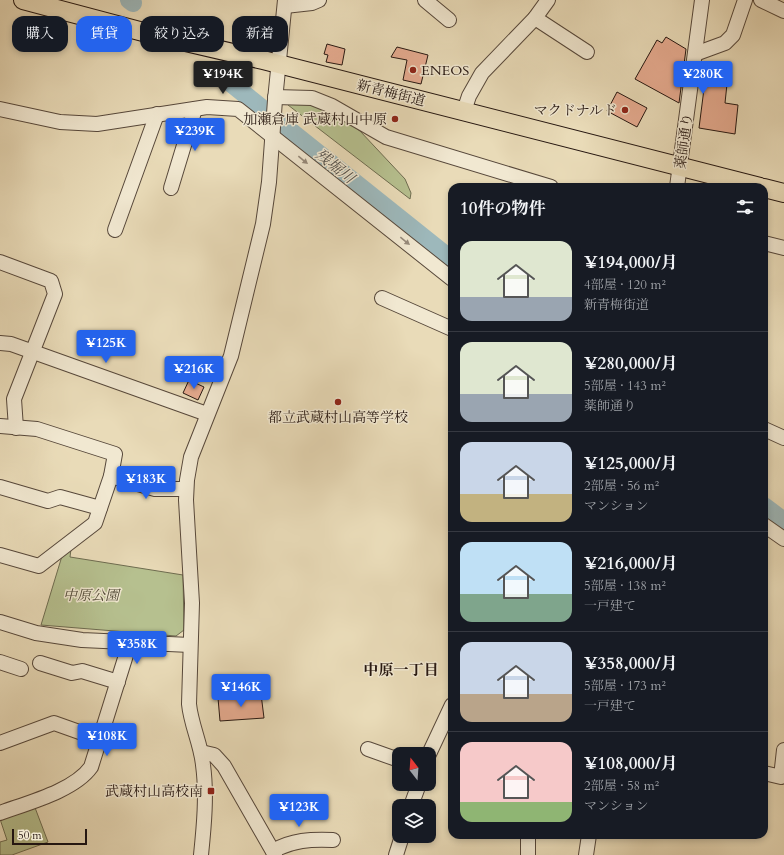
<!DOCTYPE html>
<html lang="ja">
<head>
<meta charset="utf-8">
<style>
	body { margin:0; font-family:Cardo,"Noto Serif JP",serif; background:#242831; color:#f1f3f6; height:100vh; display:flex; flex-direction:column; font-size:15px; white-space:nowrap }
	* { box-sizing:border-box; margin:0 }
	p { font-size:13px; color:#9ea1a6 }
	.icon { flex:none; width:22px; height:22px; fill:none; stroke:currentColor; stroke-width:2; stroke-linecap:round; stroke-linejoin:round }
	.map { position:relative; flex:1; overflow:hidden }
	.side { position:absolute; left:448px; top:183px; width:320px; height:656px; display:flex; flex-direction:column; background:#171b24; border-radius:12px; box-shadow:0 2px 6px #0003 }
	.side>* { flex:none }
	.hud { position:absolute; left:12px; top:16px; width:376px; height:36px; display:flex; gap:8px }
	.needle { width:26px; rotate:343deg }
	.fabs { position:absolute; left:392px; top:747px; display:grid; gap:8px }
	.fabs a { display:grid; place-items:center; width:44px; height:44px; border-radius:8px; background:#171b24; box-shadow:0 2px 6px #0003; font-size:20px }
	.scale { position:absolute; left:12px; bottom:10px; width:75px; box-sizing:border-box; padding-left:4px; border:2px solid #261711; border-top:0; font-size:11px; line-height:14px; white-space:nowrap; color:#261711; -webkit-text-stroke:3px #f1e8d1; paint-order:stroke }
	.price { position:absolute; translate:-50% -34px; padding:0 9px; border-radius:4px; background:#2563eb; color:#fff; font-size:13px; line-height:26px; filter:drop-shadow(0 1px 2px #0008) }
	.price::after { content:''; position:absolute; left:50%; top:24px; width:12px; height:9px; margin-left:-6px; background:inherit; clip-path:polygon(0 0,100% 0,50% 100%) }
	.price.selected { background:#222; color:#fff }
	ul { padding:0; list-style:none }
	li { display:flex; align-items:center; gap:12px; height:100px; padding:0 12px }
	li+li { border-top:1px solid #363941 }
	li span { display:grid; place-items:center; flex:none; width:112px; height:80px; border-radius:12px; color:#555 }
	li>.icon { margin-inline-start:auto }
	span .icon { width:48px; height:48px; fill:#fffc; stroke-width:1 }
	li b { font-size:17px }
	h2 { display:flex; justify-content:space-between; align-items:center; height:48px; padding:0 12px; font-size:17px }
	.chip { padding:0 14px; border-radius:12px; background:#171b24; box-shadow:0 2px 6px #0003; font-size:14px; line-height:36px }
	.chip.selected { background:#2563eb; color:#fff }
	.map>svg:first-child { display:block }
	.green { fill:#b6c08f; stroke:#6e6c50 }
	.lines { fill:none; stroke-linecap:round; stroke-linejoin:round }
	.river { stroke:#9db8bb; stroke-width:18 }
	.building { fill:#e6ab90; stroke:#261711 }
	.minor-casing { stroke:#57483b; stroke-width:16 }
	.major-casing { stroke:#261711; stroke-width:20 }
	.minor { stroke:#f1e8d1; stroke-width:14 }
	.major { stroke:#e9dbb8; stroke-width:18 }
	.oneway { fill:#968a7b }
	.poi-dot { fill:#8f2418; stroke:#f1e8d1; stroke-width:1.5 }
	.labels { text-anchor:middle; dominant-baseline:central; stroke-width:3; stroke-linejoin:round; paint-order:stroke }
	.poi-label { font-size:14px; fill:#261711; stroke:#f1e8d1; text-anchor:end }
	.street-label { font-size:14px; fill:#261711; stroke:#f1e8d1 }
	.park-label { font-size:14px; font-style:italic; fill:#514a37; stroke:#f1e8d1 }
	.water-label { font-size:15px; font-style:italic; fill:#504f4c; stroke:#f1e8d1 }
	.neighbourhood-label { font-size:15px; font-weight:bold; fill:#261711; stroke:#f1e8d1 }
</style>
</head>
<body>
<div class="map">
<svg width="784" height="855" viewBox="0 0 784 855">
	<rect width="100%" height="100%" fill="#e9dbb8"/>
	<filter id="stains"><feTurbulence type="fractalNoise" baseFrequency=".005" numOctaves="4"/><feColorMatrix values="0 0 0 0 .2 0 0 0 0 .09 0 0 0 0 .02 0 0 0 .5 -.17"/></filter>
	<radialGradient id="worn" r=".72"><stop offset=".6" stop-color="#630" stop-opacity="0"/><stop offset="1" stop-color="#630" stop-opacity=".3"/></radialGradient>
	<!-- green -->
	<g class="green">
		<polygon points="288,102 314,104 343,119 360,131 405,179 411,193 410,199 288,105"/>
		<polygon points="71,549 70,557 183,575 184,630 176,636 41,625 62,556"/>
		<polygon points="34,805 48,842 12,855 0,855 0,842 7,840 0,819"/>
	</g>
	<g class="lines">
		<!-- river -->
		<g class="river">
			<polyline points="129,0 133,3"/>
			<polyline points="218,73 452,260"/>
			<polyline points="764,506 784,521"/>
		</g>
	</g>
	<!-- building -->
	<g class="building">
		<polygon points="666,37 686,49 679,103 635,79 657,40 662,43"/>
		<polygon points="327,44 345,49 342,65 326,62 328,55 324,54"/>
		<polygon points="397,47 428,55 421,84 403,80 407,60 391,57"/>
		<polygon points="705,81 727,84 725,103 738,105 735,134 699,128"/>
		<polygon points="617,92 647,108 637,127 607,111"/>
		<polygon points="189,380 204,387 198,400 183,393"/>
		<polygon points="261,694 264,718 220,721 218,698"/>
	</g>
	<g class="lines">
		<defs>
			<g id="minor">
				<polyline points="425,0 449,20"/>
				<polyline points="761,0 784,11"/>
				<polyline points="285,6 312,3 319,0"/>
				<polyline points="535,18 587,52"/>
				<polyline points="695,54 725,43 733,35 745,0"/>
				<polyline points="275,97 312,98 332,106 386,137 551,187"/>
				<polyline points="0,109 60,122 97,124 207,107 238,109 452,279"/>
				<polyline points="464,111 469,96 482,73 535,18 548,0"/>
				<polyline points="677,187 702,0"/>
				<polyline points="171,188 195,109"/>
				<polyline points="115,230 157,114"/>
				<polyline points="764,243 784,248"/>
				<polyline points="0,262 51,281 55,294 14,399 16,428"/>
				<polyline points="382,298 452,329"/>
				<polyline points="0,343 11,344 207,414"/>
				<polyline points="0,426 37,429 115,454 111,476 95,523 39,566 0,555"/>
				<polyline points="764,429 784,438"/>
				<polyline points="111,476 155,489 186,489"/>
				<polyline points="0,487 48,501 60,497 100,508"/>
				<polyline points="764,525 784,539"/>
				<polyline points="0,622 36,633 82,640 190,645"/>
				<polyline points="0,662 21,669"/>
				<polyline points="40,663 72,673 82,671 118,682"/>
				<polyline points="0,743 54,723 99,739"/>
				<polyline points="368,749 399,760"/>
				<polyline points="201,752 214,755 224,766 275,855"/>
				<polyline points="429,754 452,705"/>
				<polyline points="764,773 781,777 784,750"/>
				<polyline points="411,806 419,784"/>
				<path d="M0 813C27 803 74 791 91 767L127 652 129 641"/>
				<path d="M273 851C292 840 311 839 333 840"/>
				<path d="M201 855C204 826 207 794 203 765 201 744 191 725 189 704L192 603 186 500 187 480 191 457 231 356 263 224 269 182 275 100 285 0"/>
				<polyline points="396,855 402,836"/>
				<polyline points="528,855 528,835"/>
				<polyline points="586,855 589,835"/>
			</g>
			<g id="major">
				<polyline points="23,0 147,33 263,60 760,187"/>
				<polyline points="764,188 784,193"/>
			</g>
		</defs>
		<!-- minor casing -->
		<use href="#minor" class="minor-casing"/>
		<!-- major casing -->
		<use href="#major" class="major-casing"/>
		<!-- minor -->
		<use href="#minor" class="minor"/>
		<!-- major -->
		<use href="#major" class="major"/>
	</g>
	<!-- one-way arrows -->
	<defs><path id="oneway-solid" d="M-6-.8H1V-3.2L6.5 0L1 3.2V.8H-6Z"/></defs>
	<g class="oneway">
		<use href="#oneway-solid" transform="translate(303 160) rotate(39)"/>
		<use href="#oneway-solid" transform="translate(405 241) rotate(39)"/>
	</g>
	<!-- markers -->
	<g class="poi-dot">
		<circle cx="413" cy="70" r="4"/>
		<circle cx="625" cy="110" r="4"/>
		<circle cx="395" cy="119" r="4"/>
		<circle cx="338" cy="402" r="4"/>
		<rect x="207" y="787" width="8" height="8" rx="2"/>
	</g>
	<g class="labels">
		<!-- poi labels -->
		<g class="poi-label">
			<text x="421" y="70" text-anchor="start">ENEOS</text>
			<text x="617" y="110">マクドナルド</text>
			<text x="387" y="119">加瀬倉庫 武蔵村山中原</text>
			<text x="338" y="417" text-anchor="middle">都立武蔵村山高等学校</text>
			<text x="203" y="791">武蔵村山高校南</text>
		</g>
		<!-- street labels -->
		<g class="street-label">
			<text transform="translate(391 93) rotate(14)">新青梅街道</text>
			<text transform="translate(684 141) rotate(-82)">薬師通り</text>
		</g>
		<!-- park labels -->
		<g class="park-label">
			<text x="91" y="595">中原公園</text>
		</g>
		<!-- water labels -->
		<g class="water-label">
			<text transform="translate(335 166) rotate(39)">残堀川</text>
		</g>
		<!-- neighbourhood labels -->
		<g class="neighbourhood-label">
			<text x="401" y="670">中原一丁目</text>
		</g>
	</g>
	<rect width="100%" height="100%" filter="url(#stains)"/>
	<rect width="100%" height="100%" fill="url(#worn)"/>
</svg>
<div class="fabs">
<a><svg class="needle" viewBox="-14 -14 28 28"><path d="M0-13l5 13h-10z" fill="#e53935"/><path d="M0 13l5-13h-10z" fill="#9ea1a6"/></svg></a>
<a><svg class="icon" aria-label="layers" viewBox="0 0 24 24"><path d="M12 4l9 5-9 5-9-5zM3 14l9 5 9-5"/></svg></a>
</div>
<div class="scale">50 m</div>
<b class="price selected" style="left:223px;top:95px">¥194K</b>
<b class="price" style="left:703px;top:95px">¥280K</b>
<b class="price" style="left:195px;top:152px">¥239K</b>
<b class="price" style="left:106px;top:364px">¥125K</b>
<b class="price" style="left:194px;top:390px">¥216K</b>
<b class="price" style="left:146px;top:500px">¥183K</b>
<b class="price" style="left:137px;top:665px">¥358K</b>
<b class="price" style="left:241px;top:708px">¥146K</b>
<b class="price" style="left:107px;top:757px">¥108K</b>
<b class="price" style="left:299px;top:828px">¥123K</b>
<div class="hud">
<a class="chip">購入</a>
<a class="chip selected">賃貸</a>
<a class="chip">絞り込み</a>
<a class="chip">新着</a>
</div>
<section class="side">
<h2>10件の物件<svg class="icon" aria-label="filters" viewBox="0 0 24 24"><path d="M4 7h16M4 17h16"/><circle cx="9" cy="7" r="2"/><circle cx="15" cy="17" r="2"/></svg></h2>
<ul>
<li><span style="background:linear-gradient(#dfe7d0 70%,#9aa5b1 0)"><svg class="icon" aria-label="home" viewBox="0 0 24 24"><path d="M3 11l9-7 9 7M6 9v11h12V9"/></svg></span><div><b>¥194,000/月</b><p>4部屋 · 120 m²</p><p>新青梅街道</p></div></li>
<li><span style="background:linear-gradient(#dfe7d0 65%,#9aa5b1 0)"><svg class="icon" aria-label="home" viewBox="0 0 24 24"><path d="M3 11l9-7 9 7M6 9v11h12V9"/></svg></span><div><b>¥280,000/月</b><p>5部屋 · 143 m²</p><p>薬師通り</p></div></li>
<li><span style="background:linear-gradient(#c9d6e8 65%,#c2b280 0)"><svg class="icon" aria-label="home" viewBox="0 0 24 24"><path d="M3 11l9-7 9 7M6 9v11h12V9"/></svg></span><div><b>¥125,000/月</b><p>2部屋 · 56 m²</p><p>マンション</p></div></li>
<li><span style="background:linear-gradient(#bfe0f5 65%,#7fa58c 0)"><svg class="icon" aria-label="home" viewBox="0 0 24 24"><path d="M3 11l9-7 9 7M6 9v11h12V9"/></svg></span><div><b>¥216,000/月</b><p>5部屋 · 138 m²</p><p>一戸建て</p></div></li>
<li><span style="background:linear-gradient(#c9d6e8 65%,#b9a48a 0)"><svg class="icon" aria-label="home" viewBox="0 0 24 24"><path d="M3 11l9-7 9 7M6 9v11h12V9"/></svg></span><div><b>¥358,000/月</b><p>5部屋 · 173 m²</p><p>一戸建て</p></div></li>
<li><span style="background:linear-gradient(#f6c9c9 75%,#8fb573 0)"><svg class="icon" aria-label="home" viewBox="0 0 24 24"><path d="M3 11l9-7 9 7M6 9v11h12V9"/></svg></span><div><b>¥108,000/月</b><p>2部屋 · 58 m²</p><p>マンション</p></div></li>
</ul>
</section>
</div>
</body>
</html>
